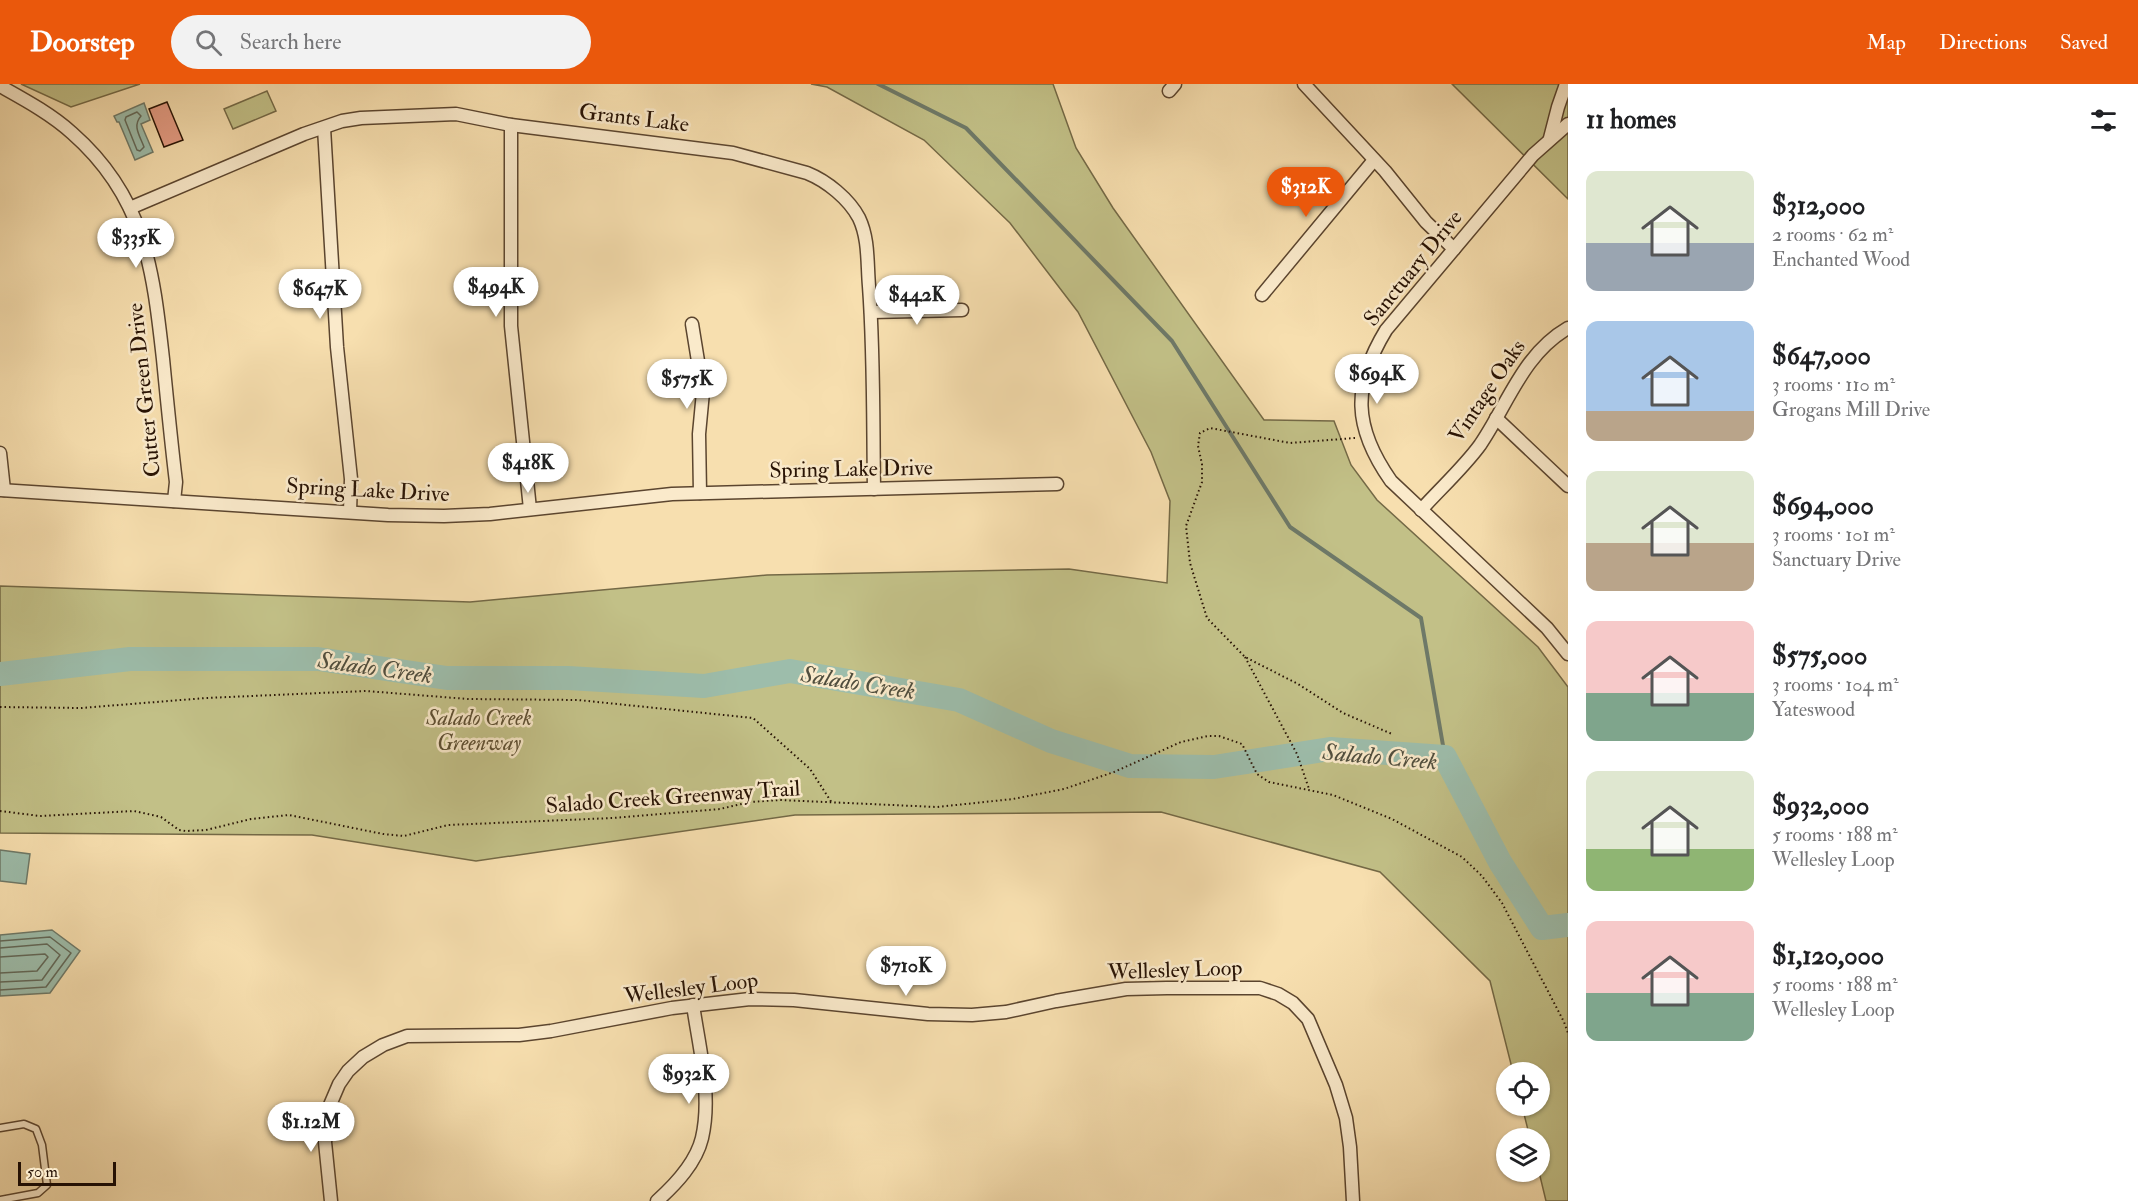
<!DOCTYPE html>
<html lang="en">
<head>
<meta charset="utf-8">
<style>
	body { margin:0; font-family:"IM FELL Double Pica",serif; background:#f2f2f2; color:#202124; height:100vh; display:flex; flex-direction:column; font-size:22px; white-space:nowrap }
	* { box-sizing:border-box; margin:0 }
	p { font-size:20px; color:#757577 }
	.icon { flex:none; width:33px; height:33px; fill:none; stroke:currentColor; stroke-width:2; stroke-linecap:round; stroke-linejoin:round }
	.map { position:relative; flex:1; overflow:hidden }
	.panel { display:flex; flex-direction:column; background:#fff; width:570px }
	.panel>* { flex:none }
	.fabs { position:absolute; left:1496px; top:978px; display:grid; gap:12px }
	.fabs a { display:grid; place-items:center; width:54px; height:54px; border-radius:50%; background:#fff; box-shadow:0 2px 4px #0004; font-size:30px }
	.scale { position:absolute; left:18px; bottom:15px; width:98px; box-sizing:border-box; padding-left:6px; border:3px solid #271204; border-top:0; font-size:16px; line-height:21px; white-space:nowrap; color:#271204; -webkit-text-stroke:4px #faeacb; paint-order:stroke }
	.price { position:absolute; translate:-50% -51px; padding:0 14px; border-radius:21px; background:#fff; color:#222; font-size:20px; line-height:39px; filter:drop-shadow(0 2px 3px #0008) }
	.price::after { content:''; position:absolute; left:50%; top:36px; width:18px; height:14px; margin-left:-9px; background:inherit; clip-path:polygon(0 0,100% 0,50% 100%) }
	.price.current { background:#ea580c; color:#fff }
	ul { padding:0; list-style:none }
	li { display:flex; align-items:center; gap:18px; height:150px; padding:0 18px }
	li span { display:grid; place-items:center; flex:none; width:168px; height:120px; border-radius:12px; color:#555 }
	li>.icon { margin-inline-start:auto }
	span .icon { width:72px; height:72px; fill:#fffc; stroke-width:1 }
	li b { font-size:26px }
	h2 { display:flex; justify-content:space-between; align-items:center; height:72px; padding:0 18px; font-size:26px }
	header { display:flex; align-items:center; gap:36px; box-sizing:border-box; height:84px; padding:0 30px; background:#ea580c; color:#fff }
	header strong { font-size:28px }
	nav { display:flex; gap:33px; margin-inline-start:auto; font-size:21px }
	.search { width:420px; height:54px; background:#f2f2f2; display:flex; align-items:center; gap:15px; box-sizing:border-box; padding:0 21px; border-radius:33px; color:#757577; font-size:22px }
	main { display:flex; flex:1; min-height:0 }
	.map>svg:first-child { display:block }
	.green { fill:#c2c087; stroke:#746946; stroke-width:1.5 }
	.water { fill:#9dbdab; stroke:#6e7968; stroke-width:1.5 }
	.lines { fill:none; stroke-linecap:round; stroke-linejoin:round }
	.shore { stroke:#626858; stroke-width:1.5 }
	.stream { stroke:#6e7968; stroke-width:4 }
	.river { stroke:#9dbdab; stroke-width:24 }
	.building { fill:#e59c84; stroke:#271204; stroke-width:1.5 }
	.service-casing { stroke:#5b452f; stroke-width:9 }
	.minor-casing { stroke:#5b452f; stroke-width:15 }
	.path { stroke:#271204; stroke-width:2; stroke-dasharray:1.5 3; stroke-linecap:butt }
	.service { stroke:#faeacb; stroke-width:6 }
	.minor { stroke:#faeacb; stroke-width:12 }
	.labels { text-anchor:middle; dominant-baseline:central; stroke-width:5; stroke-linejoin:round; paint-order:stroke }
	.street-label { font-size:22px; fill:#271204; stroke:#faeacb }
	.park-label { font-size:22px; font-style:italic; fill:#5d4f32; stroke:#faeacb }
	.water-label { font-size:24px; font-style:italic; fill:#504e3e; stroke:#faeacb }
</style>
</head>
<body>
<header>
<strong>Doorstep</strong>
<div class="search"><svg class="icon" aria-label="search" viewBox="0 0 24 24"><circle cx="10" cy="10" r="6"/><path d="M15 15l6 6"/></svg>Search here</div>
<nav><a>Map</a><a>Directions</a><a>Saved</a></nav>
</header>
<main>
<div class="map">
<svg width="1568" height="1117" viewBox="0 0 1568 1117">
	<rect width="100%" height="100%" fill="#f7dfaf"/>
	<filter id="stains"><feTurbulence type="fractalNoise" baseFrequency=".00333" numOctaves="4"/><feColorMatrix values="0 0 0 0 .2 0 0 0 0 .09 0 0 0 0 .02 0 0 0 .5 -.17"/></filter>
	<radialGradient id="worn" r=".72"><stop offset=".6" stop-color="#630" stop-opacity="0"/><stop offset="1" stop-color="#630" stop-opacity=".3"/></radialGradient>
	<!-- green -->
	<g class="green">
		<polygon points="21,0 140,0 71,23"/>
		<polygon points="811,0 1053,0 1076,64 1113,124 1264,336 1334,337 1351,381 1377,416 1538,563 1568,603 1568,1117 1546,1117 1539,1088 1539,1054 1530,1054 1522,1022 1539,1022 1539,988 1513,988 1490,897 1380,788 1161,728 795,731 476,777 312,751 0,749 0,502 470,518 767,491 1069,485 1167,499 1170,417 1151,368 1078,228 1010,139 924,56 827,3"/>
		<polygon points="1452,0 1568,0 1568,115"/>
		<polygon points="267,7 276,27 233,45 224,25"/>
	</g>
	<!-- water -->
	<g class="water">
		<polygon points="144,19 150,36 141,40 153,68 135,76 119,38 117,38 114,32"/>
		<polygon points="0,766 30,770 26,800 0,797"/>
		<polygon points="52,846 80,867 50,909 0,912 0,851"/>
	</g>
	<g class="lines">
		<!-- shore -->
		<g class="shore">
			<path d="M137 28 141 32C132 42 140 52 144 63L140 67 137 66 125 36 126 33Z"/>
			<polyline points="0,857 50,853 71,869 46,903 0,906"/>
			<polyline points="0,864 47,860 60,871 42,896 0,898"/>
			<polyline points="0,873 45,870 48,873 37,887 0,889"/>
		</g>
		<!-- stream -->
		<polyline class="stream" points="878,0 966,44 1172,257 1290,443 1421,534 1445,673"/>
		<!-- river -->
		<polyline class="river" points="0,590 130,575 318,575 447,594 568,594 704,602 790,587 959,616 1051,657 1130,682 1214,683 1330,665 1445,673 1500,778 1542,844 1568,841"/>
	</g>
	<!-- building -->
	<polygon class="building" points="167,18 183,56 164,63 149,25"/>
	<g class="lines">
		<defs>
			<polyline id="service" points="0,1044 24,1040 36,1045 42,1061 47,1101 38,1109 0,1116"/>
			<g id="minor">
				<polyline points="1304,0 1385,87 1426,138 1454,165"/>
				<path d="M0 2C25 16 51 30 72 49 145 113 153 185 163 275 167 316 171 357 176 398L174 417"/>
				<polyline points="1169,7 1175,0"/>
				<path d="M1568 40 1533 71 1386 246C1352 302 1353 343 1391 397L1547 544 1568 570"/>
				<polyline points="511,41 511,242 530,425"/>
				<polyline points="324,44 337,263 351,395 350,428"/>
				<polyline points="1550,54 1558,23 1566,0"/>
				<path d="M130 124 304 50 342 37 361 34 456 30 511 41 733 69 807 89C827 97 849 115 859 134 869 155 867 179 869 202 874 269 873 337 874 405"/>
				<polyline points="1262,211 1374,76"/>
				<polyline points="871,228 962,226"/>
				<polyline points="692,240 703,308 699,350 700,409"/>
				<polyline points="1496,334 1568,402"/>
				<polyline points="0,369 4,406"/>
				<polyline points="0,406 388,431 444,432 490,430 672,410 1057,400"/>
				<path d="M1421 426C1440 405 1464 383 1480 361 1508 320 1523 270 1568 244"/>
				<polyline points="331,1117 325,1058 330,1021 339,1000 348,987 363,973 383,961 407,952 519,951 551,947 672,924 750,915 794,916 928,930 972,931 1006,928 1056,917 1126,905 1167,904 1260,904 1278,910 1293,919 1308,935 1336,1001 1346,1034 1350,1063 1353,1117"/>
				<path d="M657 1117C676 1100 696 1079 702 1054 712 1011 699 963 693 921"/>
			</g>
		</defs>
		<!-- service casing -->
		<use href="#service" class="service-casing"/>
		<!-- minor casing -->
		<use href="#minor" class="minor-casing"/>
		<!-- path -->
		<g class="path">
			<polyline points="1355,354 1290,359 1210,344 1200,349 1198,362 1202,380 1202,398 1186,442 1190,479 1207,534 1245,573 1298,600 1343,629 1392,650"/>
			<polyline points="1245,573 1297,670 1309,705"/>
			<polyline points="0,623 81,624 206,614 366,607 468,615 578,616 753,634 810,685 832,719"/>
			<polyline points="0,727 40,732 134,727 161,733 179,746 186,747 206,746 251,735 289,731 383,750 404,752 448,741 613,734 720,725 750,718 780,716 937,723 1013,715 1064,705 1114,688 1181,658 1208,652 1219,652 1242,660 1257,690 1269,698 1333,711 1392,735 1462,773 1482,792 1502,819 1564,938 1568,949"/>
		</g>
		<!-- service -->
		<use href="#service" class="service"/>
		<!-- minor -->
		<use href="#minor" class="minor"/>
	</g>
	<g class="labels">
		<!-- street labels -->
		<g class="street-label">
			<text transform="translate(634 34) rotate(7)">Grants Lake</text>
			<text transform="translate(1413 184) rotate(-51)">Sanctuary Drive</text>
			<text transform="translate(144 306) rotate(-96)">Cutter Green Drive</text>
			<text transform="translate(1487 307) rotate(-56)">Vintage Oaks</text>
			<text transform="translate(851 385) rotate(-1)">Spring Lake Drive</text>
			<text transform="translate(368 406) rotate(3)">Spring Lake Drive</text>
			<text transform="translate(673 713) rotate(-4)">Salado Creek Greenway Trail</text>
			<text transform="translate(1175 886) rotate(-2)">Wellesley Loop</text>
			<text transform="translate(691 904) rotate(-7)">Wellesley Loop</text>
		</g>
		<!-- park labels -->
		<g class="park-label">
			<text x="479" y="634">Salado Creek<tspan x="479" dy="25">Greenway</tspan></text>
		</g>
		<!-- water labels -->
		<g class="water-label">
			<text transform="translate(375 584) rotate(8)">Salado Creek</text>
			<text transform="translate(858 599) rotate(9)">Salado Creek</text>
			<text transform="translate(1380 673) rotate(5)">Salado Creek</text>
		</g>
	</g>
	<rect width="100%" height="100%" filter="url(#stains)"/>
	<rect width="100%" height="100%" fill="url(#worn)"/>
</svg>
<div class="fabs">
<a><svg class="icon" aria-label="locate" viewBox="0 0 24 24"><circle cx="12" cy="12" r="6"/><path d="M12 2v4M12 18v4M2 12h4M18 12h4"/></svg></a>
<a><svg class="icon" aria-label="layers" viewBox="0 0 24 24"><path d="M12 4l9 5-9 5-9-5zM3 14l9 5 9-5"/></svg></a>
</div>
<div class="scale">50 m</div>
<b class="price current" style="left:1306px;top:134px">$312K</b>
<b class="price" style="left:136px;top:185px">$335K</b>
<b class="price" style="left:496px;top:234px">$494K</b>
<b class="price" style="left:320px;top:236px">$647K</b>
<b class="price" style="left:917px;top:242px">$442K</b>
<b class="price" style="left:1377px;top:321px">$694K</b>
<b class="price" style="left:687px;top:326px">$575K</b>
<b class="price" style="left:528px;top:410px">$418K</b>
<b class="price" style="left:906px;top:913px">$710K</b>
<b class="price" style="left:689px;top:1021px">$932K</b>
<b class="price" style="left:311px;top:1069px">$1.12M</b>
</div>
<section class="panel">
<h2>11 homes<svg class="icon" aria-label="filters" viewBox="0 0 24 24"><path d="M4 7h16M4 17h16"/><circle cx="9" cy="7" r="2"/><circle cx="15" cy="17" r="2"/></svg></h2>
<ul>
<li><span style="background:linear-gradient(#dfe7d0 60%,#9aa5b1 0)"><svg class="icon" aria-label="home" viewBox="0 0 24 24"><path d="M3 11l9-7 9 7M6 9v11h12V9"/></svg></span><div><b>$312,000</b><p>2 rooms · 62 m²</p><p>Enchanted Wood</p></div></li>
<li><span style="background:linear-gradient(#a9c7e8 75%,#b9a48a 0)"><svg class="icon" aria-label="home" viewBox="0 0 24 24"><path d="M3 11l9-7 9 7M6 9v11h12V9"/></svg></span><div><b>$647,000</b><p>3 rooms · 110 m²</p><p>Grogans Mill Drive</p></div></li>
<li><span style="background:linear-gradient(#dfe7d0 60%,#b9a48a 0)"><svg class="icon" aria-label="home" viewBox="0 0 24 24"><path d="M3 11l9-7 9 7M6 9v11h12V9"/></svg></span><div><b>$694,000</b><p>3 rooms · 101 m²</p><p>Sanctuary Drive</p></div></li>
<li><span style="background:linear-gradient(#f6c9c9 60%,#7fa58c 0)"><svg class="icon" aria-label="home" viewBox="0 0 24 24"><path d="M3 11l9-7 9 7M6 9v11h12V9"/></svg></span><div><b>$575,000</b><p>3 rooms · 104 m²</p><p>Yateswood</p></div></li>
<li><span style="background:linear-gradient(#dfe7d0 65%,#8fb573 0)"><svg class="icon" aria-label="home" viewBox="0 0 24 24"><path d="M3 11l9-7 9 7M6 9v11h12V9"/></svg></span><div><b>$932,000</b><p>5 rooms · 188 m²</p><p>Wellesley Loop</p></div></li>
<li><span style="background:linear-gradient(#f6c9c9 60%,#7fa58c 0)"><svg class="icon" aria-label="home" viewBox="0 0 24 24"><path d="M3 11l9-7 9 7M6 9v11h12V9"/></svg></span><div><b>$1,120,000</b><p>5 rooms · 188 m²</p><p>Wellesley Loop</p></div></li>
</ul>
</section>
</main>
</body>
</html>
